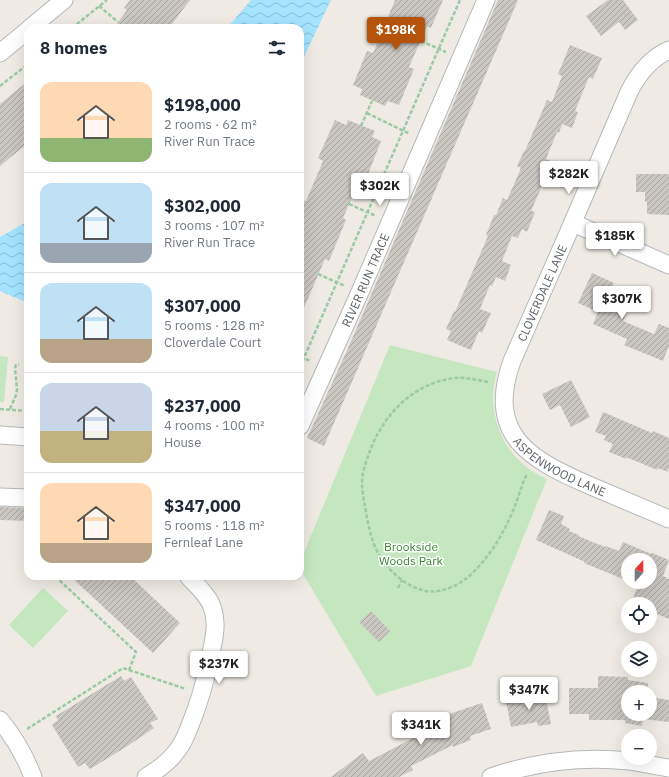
<!DOCTYPE html>
<html lang="en">
<head>
<meta charset="utf-8">
<style>
	body { margin:0; font-family:"IBM Plex Sans",sans-serif; background:#f6f6f7; color:#1f2937; height:100vh; display:flex; flex-direction:column; font-size:15px; white-space:nowrap }
	* { box-sizing:border-box; margin:0 }
	p { font-size:13px; color:#747a83 }
	.icon { flex:none; width:22px; height:22px; fill:none; stroke:currentColor; stroke-width:2; stroke-linecap:round; stroke-linejoin:round }
	.map { position:relative; flex:1; overflow:hidden }
	.drawer { position:absolute; left:24px; top:24px; width:280px; height:556px; display:flex; flex-direction:column; background:#fff; border-radius:12px; box-shadow:0 4px 16px #0002 }
	.drawer>* { flex:none }
	.needle { width:26px; rotate:21deg }
	.tools { position:absolute; left:621px; top:553px; display:grid; gap:8px }
	.tools a { display:grid; place-items:center; width:36px; height:36px; border-radius:50%; background:#fff; box-shadow:0 4px 16px #0002; font-size:20px }
	.price { position:absolute; translate:-50% -34px; padding:0 9px; border-radius:4px; background:#fff; color:#222; font-size:13px; line-height:26px; filter:drop-shadow(0 1px 2px #0008) }
	.price::after { content:''; position:absolute; left:50%; top:24px; width:12px; height:9px; margin-left:-6px; background:inherit; clip-path:polygon(0 0,100% 0,50% 100%) }
	.price.active { background:#b45309; color:#fff }
	ul { padding:0; list-style:none }
	li { display:flex; align-items:center; gap:12px; height:100px; padding:0 16px }
	li+li { border-top:1px solid #e0e1e3 }
	li span { display:grid; place-items:center; flex:none; width:112px; height:80px; border-radius:12px; color:#555 }
	li>.icon { margin-inline-start:auto }
	span .icon { width:48px; height:48px; fill:#fffc; stroke-width:1 }
	li b { font-size:17px }
	h2 { display:flex; justify-content:space-between; align-items:center; height:48px; padding:0 16px; font-size:17px }
	.map>svg:first-child { display:block }
	.park { fill:#c5e7c0 }
	.water { fill:url(#water-waves) }
	.building { fill:url(#building-hatch) }
	.lines { fill:none; stroke-linecap:round; stroke-linejoin:round }
	.minor-casing { stroke:#b5b8bb; stroke-width:19 }
	.path { stroke:#9acba2; stroke-width:2.5; stroke-dasharray:4 2; stroke-linecap:butt }
	.minor { stroke:#fff; stroke-width:17 }
	.labels { text-anchor:middle; dominant-baseline:central; stroke-width:3; stroke-linejoin:round; paint-order:stroke }
	.street-label { font-size:12px; fill:#5c6165; stroke:#fff }
	.park-label { font-size:12px; fill:#3b8533; stroke:#fff }
</style>
</head>
<body>
<div class="map">
<svg width="669" height="777" viewBox="0 0 669 777">
	<defs>
		<pattern id="water-waves" width="16" height="10" patternUnits="userSpaceOnUse"><rect width="16" height="10" fill="#a4e4ff"/><path d="M0 5q4-4 8 0t8 0" fill="none" stroke="#89bcd2"/></pattern>
		<pattern id="building-hatch" width="6" height="6" patternUnits="userSpaceOnUse"><rect width="6" height="6" fill="#cac6c1"/><path d="M-1 1l2-2M0 6l6-6M5 7l2-2" fill="none" stroke="#a7a4a0"/></pattern>
	</defs>
	<rect width="100%" height="100%" fill="#efebe4"/>
	<!-- park -->
	<g class="park">
		<path d="M390 345 497 372C484 414 505 462 547 479L471 666 376 696 300 569V562Z"/>
		<polygon points="0,356 8,357 4,402 0,402"/>
		<polygon points="43,588 68,611 33,648 9,625"/>
	</g>
	<!-- water -->
	<g class="water">
		<polygon points="251,0 331,0 300,65 300,28 227,28"/>
		<polygon points="28,221 28,303 0,291 0,237"/>
	</g>
	<!-- building -->
	<g class="building">
		<polygon points="130,0 190,0 169,28 114,28 127,10 124,8"/>
		<polygon points="395,0 443,0 431,28 427,26 409,67 414,69 399,105 388,101 385,106 360,95 362,89 353,85 367,51 373,53"/>
		<polygon points="498,0 518,0 324,446 307,438 349,346"/>
		<polygon points="608,0 623,0 638,20 625,30 619,22 601,36 586,16"/>
		<polygon points="570,45 602,58 593,79 589,77 575,111 578,112 572,128 562,124 559,133 557,132 546,159 555,163 549,179 546,177 531,211 535,212 527,232 522,229 518,238 512,236 502,261 511,265 505,281 496,277 492,286 490,285 480,309 491,313 482,333 479,331 471,350 447,340 451,331 446,329 454,311 455,312 465,289 488,236 486,235 494,215 496,215 503,198 507,200 521,168 517,166 524,151 525,151 547,100 552,102 562,76 558,74"/>
		<polygon points="28,81 28,143 0,166 0,104"/>
		<polygon points="335,120 346,125 348,120 375,131 372,137 381,141 367,177 362,175 343,218 346,220 329,261 325,259 300,317 300,199 306,201 323,161 318,158"/>
		<polygon points="636,174 669,174 669,215 647,214 647,202 645,201 645,192 636,192"/>
		<polygon points="592,273 614,283 608,296 630,306 623,321 654,334 659,324 669,328 669,346 663,361 624,345 627,339 593,324 598,312 578,303"/>
		<polygon points="571,380 590,417 571,427 560,405 550,410 542,394"/>
		<polygon points="603,412 652,433 653,431 669,438 669,469 668,469 668,472 658,468 657,470 626,457 626,459 609,452 613,444 604,440 606,436 595,432"/>
		<polygon points="0,507 28,508 28,521 0,520"/>
		<polygon points="549,510 564,516 561,524 570,529 569,531 579,535 578,536 605,547 606,546 619,551 623,542 651,554 652,553 669,560 663,576 669,579 669,619 650,611 650,604 631,604 638,585 630,582 650,582 650,560 628,560 628,581 584,563 585,562 536,540"/>
		<polygon points="70,576 130,576 180,623 153,653"/>
		<polygon points="371,611 390,631 379,642 359,622"/>
		<polygon points="121,676 124,681 131,677 158,719 150,723 154,728 126,747 90,769 85,763 78,767 52,725 58,720 56,716"/>
		<polygon points="598,676 628,677 628,680 648,683 647,692 628,692 628,714 650,714 650,697 669,700 669,722 643,719 642,726 625,723 625,720 589,720 589,714 569,714 569,688 598,688"/>
		<polygon points="545,694 551,724 538,726 537,722 511,727 506,701"/>
		<polygon points="482,703 491,729 470,736 471,740 453,747 453,745 411,766 413,770 399,777 331,777 363,753 369,761 444,722 443,716"/>
	</g>
	<g class="lines">
		<defs>
			<g id="minor">
				<polyline points="30,28 64,0"/>
				<path id="s1" d="M669 50C651 58 638 74 629 92L566 238 512 361C485 436 531 460 591 486 617 497 643 508 669 519"/>
				<polyline points="0,53 28,30"/>
				<polyline points="573,223 669,265"/>
				<path id="s2" d="M300 426 360 292 486 0"/>
				<polyline points="0,435 28,437"/>
				<polyline points="0,497 28,498"/>
				<path d="M0 720C14 737 25 756 33 777"/>
				<path d="M146 777C157 770 168 763 176 752 182 745 186 736 189 728 199 704 205 683 210 658 213 643 218 625 213 610 210 597 197 586 188 576"/>
				<path d="M491 777C535 762 583 756 630 761 643 763 656 766 669 768"/>
			</g>
		</defs>
		<!-- minor casing -->
		<use href="#minor" class="minor-casing"/>
		<!-- path -->
		<g class="path">
			<polyline points="99,6 118,22"/>
			<polyline points="72,28 107,0"/>
			<polyline points="421,41 446,52"/>
			<polyline points="0,86 28,64"/>
			<polyline points="367,113 410,134"/>
			<polyline points="361,126 372,101"/>
			<polyline points="349,204 376,216"/>
			<polyline points="318,274 345,286"/>
			<polyline points="300,357 311,361"/>
			<polyline points="300,367 460,0"/>
			<path d="M488 382C477 380 466 377 455 378 414 383 386 412 371 448 367 459 362 471 362 483 362 491 364 500 365 507 368 522 370 537 377 551 386 568 403 585 422 590 437 595 455 587 467 578 490 558 506 530 516 503 520 493 522 483 527 474"/>
			<polyline points="0,409 28,411"/>
			<polyline points="10,409 16,395 17,390 15,368 16,365 19,364"/>
			<polyline points="398,588 402,580"/>
			<polyline points="129,670 186,689"/>
			<polyline points="27,729 123,668 129,670 136,652 57,578"/>
		</g>
		<!-- minor -->
		<use href="#minor" class="minor"/>
	</g>
	<g class="labels">
		<!-- street labels -->
		<g class="street-label">
			<text stroke="none"><textPath href="#s2" startOffset="160">RIVER RUN TRACE</textPath></text>
			<text transform="translate(542 293) rotate(-66)">CLOVERDALE LANE</text>
			<text stroke="none"><textPath href="#s1" startOffset="486">ASPENWOOD LANE</textPath></text>
		</g>
		<!-- park labels -->
		<g class="park-label">
			<text x="411" y="546">Brookside<tspan x="411" dy="14">Woods Park</tspan></text>
		</g>
	</g>
</svg>
<div class="tools">
<a><svg class="needle" viewBox="-14 -14 28 28"><path d="M0-13l5 13h-10z" fill="#e53935"/><path d="M0 13l5-13h-10z" fill="#747a83"/></svg></a>
<a><svg class="icon" aria-label="locate" viewBox="0 0 24 24"><circle cx="12" cy="12" r="6"/><path d="M12 2v4M12 18v4M2 12h4M18 12h4"/></svg></a>
<a><svg class="icon" aria-label="layers" viewBox="0 0 24 24"><path d="M12 4l9 5-9 5-9-5zM3 14l9 5 9-5"/></svg></a>
<a>+</a>
<a>−</a>
</div>
<b class="price active" style="left:396px;top:51px">$198K</b>
<b class="price" style="left:569px;top:195px">$282K</b>
<b class="price" style="left:380px;top:207px">$302K</b>
<b class="price" style="left:615px;top:257px">$185K</b>
<b class="price" style="left:622px;top:320px">$307K</b>
<b class="price" style="left:219px;top:685px">$237K</b>
<b class="price" style="left:529px;top:711px">$347K</b>
<b class="price" style="left:421px;top:746px">$341K</b>
<section class="drawer">
<h2>8 homes<svg class="icon" aria-label="filters" viewBox="0 0 24 24"><path d="M4 7h16M4 17h16"/><circle cx="9" cy="7" r="2"/><circle cx="15" cy="17" r="2"/></svg></h2>
<ul>
<li><span style="background:linear-gradient(#ffd9b3 70%,#8fb573 0)"><svg class="icon" aria-label="home" viewBox="0 0 24 24"><path d="M3 11l9-7 9 7M6 9v11h12V9"/></svg></span><div><b>$198,000</b><p>2 rooms · 62 m²</p><p>River Run Trace</p></div></li>
<li><span style="background:linear-gradient(#bfe0f5 75%,#9aa5b1 0)"><svg class="icon" aria-label="home" viewBox="0 0 24 24"><path d="M3 11l9-7 9 7M6 9v11h12V9"/></svg></span><div><b>$302,000</b><p>3 rooms · 107 m²</p><p>River Run Trace</p></div></li>
<li><span style="background:linear-gradient(#bfe0f5 70%,#b9a48a 0)"><svg class="icon" aria-label="home" viewBox="0 0 24 24"><path d="M3 11l9-7 9 7M6 9v11h12V9"/></svg></span><div><b>$307,000</b><p>5 rooms · 128 m²</p><p>Cloverdale Court</p></div></li>
<li><span style="background:linear-gradient(#c9d6e8 60%,#c2b280 0)"><svg class="icon" aria-label="home" viewBox="0 0 24 24"><path d="M3 11l9-7 9 7M6 9v11h12V9"/></svg></span><div><b>$237,000</b><p>4 rooms · 100 m²</p><p>House</p></div></li>
<li><span style="background:linear-gradient(#ffd9b3 75%,#b9a48a 0)"><svg class="icon" aria-label="home" viewBox="0 0 24 24"><path d="M3 11l9-7 9 7M6 9v11h12V9"/></svg></span><div><b>$347,000</b><p>5 rooms · 118 m²</p><p>Fernleaf Lane</p></div></li>
</ul>
</section>
</div>
</body>
</html>
